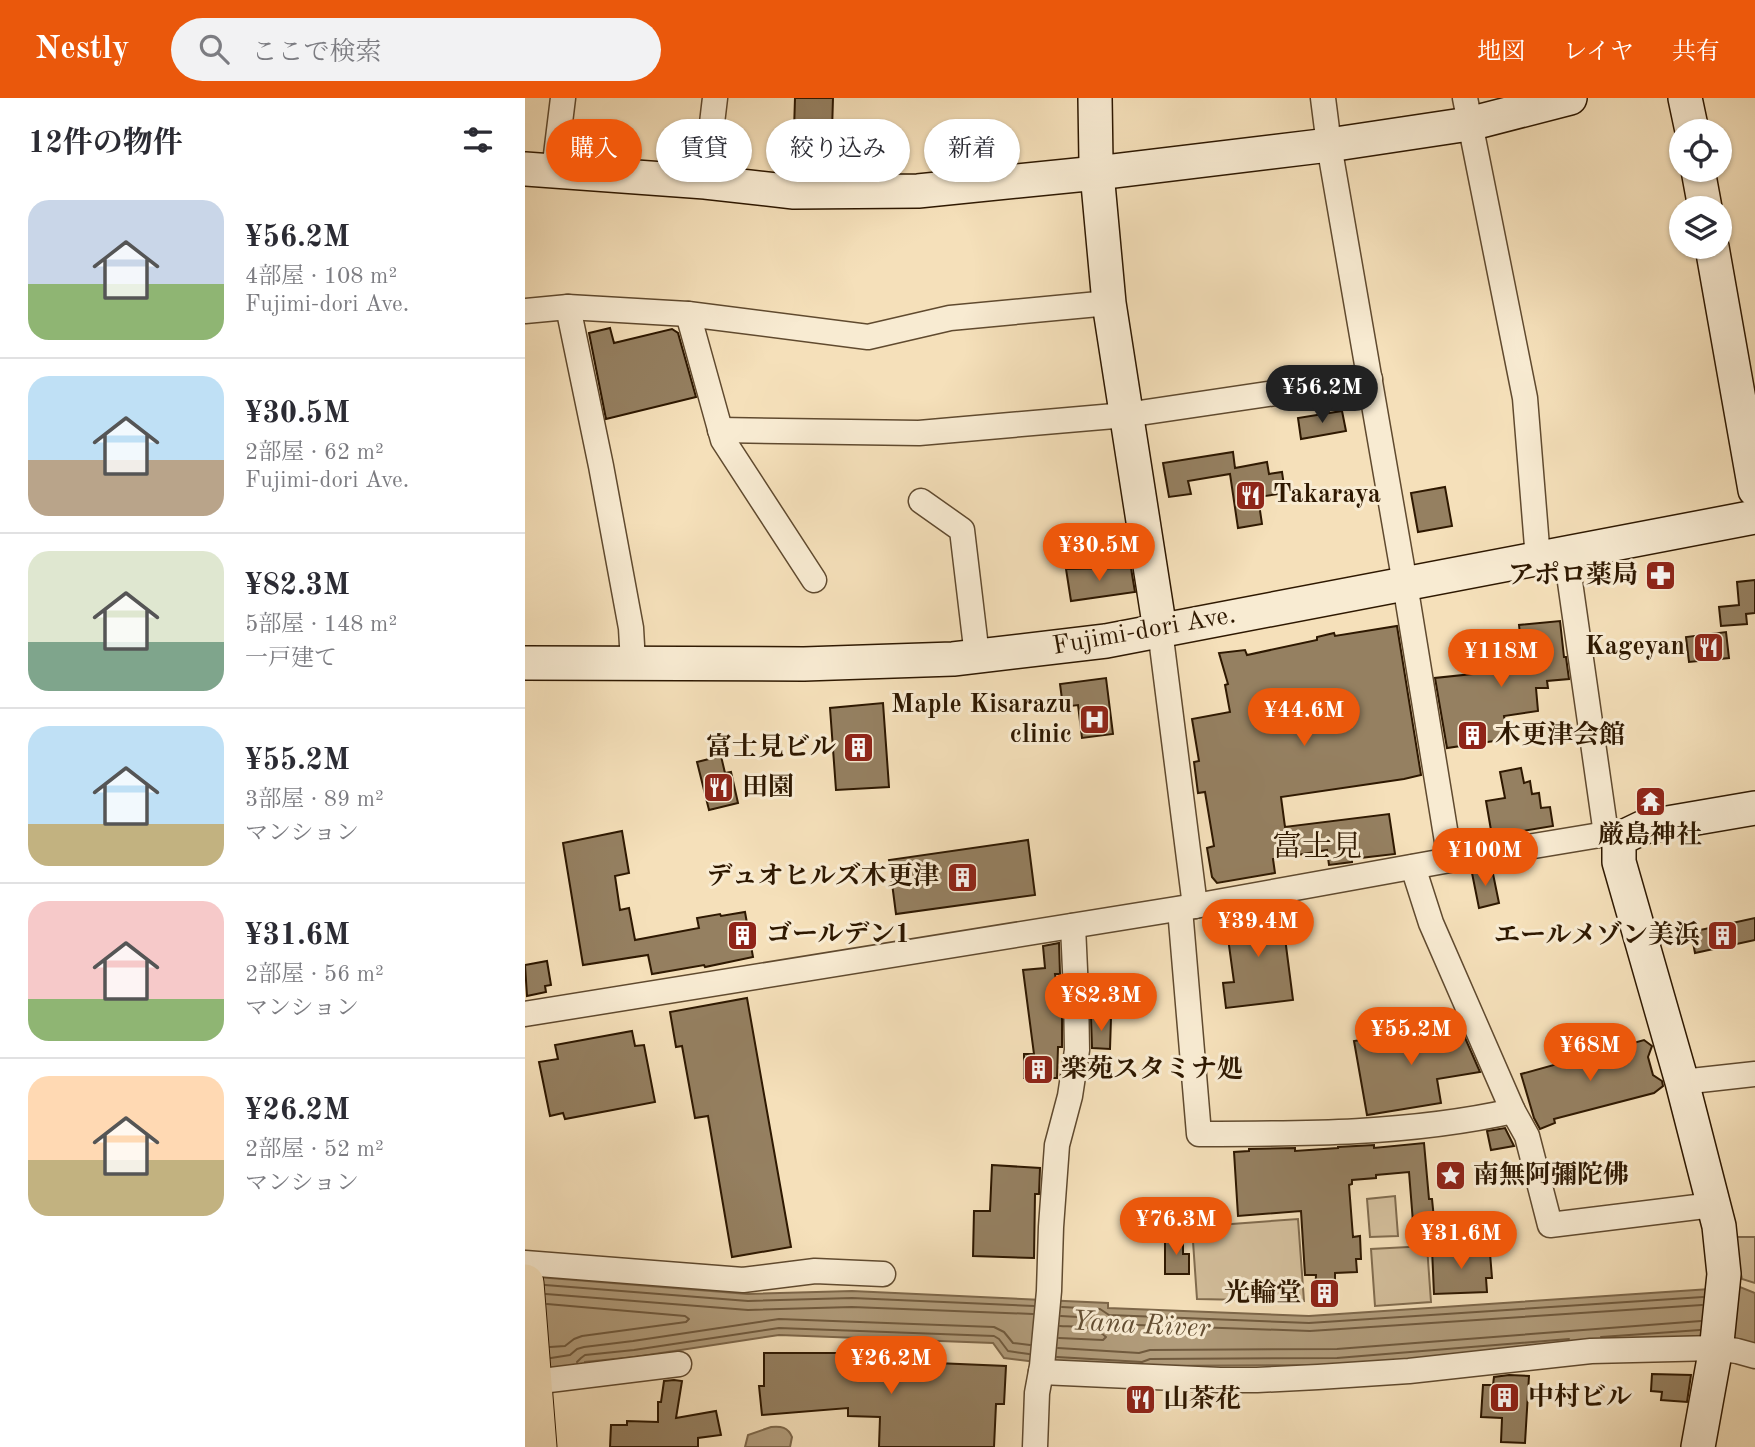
<!DOCTYPE html>
<html lang="ja">
<head>
<meta charset="utf-8">
<style>
	body { margin:0; font-family:"Old Standard TT","Noto Serif JP",serif; background:#f2f2f3; color:#2b2b33; height:100vh; display:flex; flex-direction:column; font-size:26px; white-space:nowrap }
	* { box-sizing:border-box; margin:0 }
	p { font-size:23px; color:#7c7c81 }
	.icon { flex:none; width:38px; height:38px; fill:none; stroke:currentColor; stroke-width:2; stroke-linecap:round; stroke-linejoin:round }
	.map { position:relative; flex:1; overflow:hidden }
	.sheet { display:flex; flex-direction:column; background:#fff; width:525px }
	.sheet>* { flex:none }
	.guide { position:absolute; left:21px; top:21px; width:665px; height:63px; display:flex; gap:14px }
	.tools { position:absolute; left:1144px; top:21px; display:grid; gap:14px }
	.tools a { display:grid; place-items:center; width:63px; height:63px; border-radius:50%; background:#fff; box-shadow:0 2px 5px #0004; font-size:35px }
	.price { position:absolute; translate:-50% -60px; padding:0 16px; border-radius:24px; background:#ea580c; color:#fff; font-size:23px; line-height:46px; filter:drop-shadow(0 2px 4px #0008) }
	.price::after { content:''; position:absolute; left:50%; top:42px; width:21px; height:16px; margin-left:-10px; background:inherit; clip-path:polygon(0 0,100% 0,50% 100%) }
	.price.on { background:#222; color:#fff }
	ul { padding:0; list-style:none }
	li { display:flex; align-items:center; gap:21px; height:175px; padding:0 28px }
	li+li { border-top:2px solid #e1e1e2 }
	li span { display:grid; place-items:center; flex:none; width:196px; height:140px; border-radius:21px; color:#555 }
	li>.icon { margin-inline-start:auto }
	span .icon { width:84px; height:84px; fill:#fffc; stroke-width:1 }
	li b { font-size:30px }
	h2 { display:flex; justify-content:space-between; align-items:center; height:84px; padding:0 28px; font-size:30px }
	.chip { padding:0 24px; border-radius:32px; background:#fff; box-shadow:0 2px 5px #0004; font-size:24px; line-height:63px }
	.chip.on { background:#ea580c; color:#fff }
	header { display:flex; align-items:center; gap:42px; box-sizing:border-box; height:98px; padding:0 35px; background:#ea580c; color:#fff }
	header strong { font-size:33px }
	nav { display:flex; gap:38px; margin-inline-start:auto; font-size:24px }
	.search { width:490px; height:63px; background:#f2f2f3; display:flex; align-items:center; gap:18px; box-sizing:border-box; padding:0 24px; border-radius:38px; color:#7c7c81; font-size:26px }
	main { display:flex; flex:1; min-height:0 }
	.map>svg:first-child { display:block }
	.green { fill:#d3be9b; stroke:#806b4e; stroke-width:2 }
	.water { fill:#b19c7b; stroke:#7d674a; stroke-width:2 }
	.lines { fill:none; stroke-linecap:round; stroke-linejoin:round }
	.shore { stroke:#705a3e; stroke-width:2 }
	.building { fill:#958061; stroke:#2e1801; stroke-width:2 }
	.street-casing { stroke:#604a2f; stroke-width:27 }
	.secondary-casing { stroke:#2e1801; stroke-width:36 }
	.primary-casing { stroke:#2e1801; stroke-width:39 }
	.street { stroke:#f8ebd2; stroke-width:24 }
	.secondary { stroke:#f8ebd2; stroke-width:33 }
	.primary { stroke:#f5e0ba; stroke-width:37 }
	.labels { text-anchor:middle; dominant-baseline:central; stroke-width:6; stroke-linejoin:round; paint-order:stroke }
	.poi-label { font-size:26px; font-weight:bold; fill:#2e1801; stroke:#f8ebd2; text-anchor:start }
	.street-label { font-size:26px; fill:#2e1801; stroke:#f8ebd2 }
	.water-label { font-size:28px; font-style:italic; fill:#624d32; stroke:#f8ebd2 }
	.quarter-label { font-size:30px; fill:#2e1801; stroke:#f8ebd2 }
</style>
</head>
<body>
<header>
<strong>Nestly</strong>
<div class="search"><svg class="icon" aria-label="search" viewBox="0 0 24 24"><circle cx="10" cy="10" r="6"/><path d="M15 15l6 6"/></svg>ここで検索</div>
<nav><a>地図</a><a>レイヤ</a><a>共有</a></nav>
</header>
<main>
<section class="sheet">
<h2>12件の物件<svg class="icon" aria-label="filters" viewBox="0 0 24 24"><path d="M4 7h16M4 17h16"/><circle cx="9" cy="7" r="2"/><circle cx="15" cy="17" r="2"/></svg></h2>
<ul>
<li><span style="background:linear-gradient(#c9d6e8 60%,#8fb573 0)"><svg class="icon" aria-label="home" viewBox="0 0 24 24"><path d="M3 11l9-7 9 7M6 9v11h12V9"/></svg></span><div><b>¥56.2M</b><p>4部屋 · 108 m²</p><p>Fujimi-dori Ave.</p></div></li>
<li><span style="background:linear-gradient(#bfe0f5 60%,#b9a48a 0)"><svg class="icon" aria-label="home" viewBox="0 0 24 24"><path d="M3 11l9-7 9 7M6 9v11h12V9"/></svg></span><div><b>¥30.5M</b><p>2部屋 · 62 m²</p><p>Fujimi-dori Ave.</p></div></li>
<li><span style="background:linear-gradient(#dfe7d0 65%,#7fa58c 0)"><svg class="icon" aria-label="home" viewBox="0 0 24 24"><path d="M3 11l9-7 9 7M6 9v11h12V9"/></svg></span><div><b>¥82.3M</b><p>5部屋 · 148 m²</p><p>一戸建て</p></div></li>
<li><span style="background:linear-gradient(#bfe0f5 70%,#c2b280 0)"><svg class="icon" aria-label="home" viewBox="0 0 24 24"><path d="M3 11l9-7 9 7M6 9v11h12V9"/></svg></span><div><b>¥55.2M</b><p>3部屋 · 89 m²</p><p>マンション</p></div></li>
<li><span style="background:linear-gradient(#f6c9c9 70%,#8fb573 0)"><svg class="icon" aria-label="home" viewBox="0 0 24 24"><path d="M3 11l9-7 9 7M6 9v11h12V9"/></svg></span><div><b>¥31.6M</b><p>2部屋 · 56 m²</p><p>マンション</p></div></li>
<li><span style="background:linear-gradient(#ffd9b3 60%,#c2b280 0)"><svg class="icon" aria-label="home" viewBox="0 0 24 24"><path d="M3 11l9-7 9 7M6 9v11h12V9"/></svg></span><div><b>¥26.2M</b><p>2部屋 · 52 m²</p><p>マンション</p></div></li>
</ul>
</section>
<div class="map">
<svg width="1230" height="1349" viewBox="0 0 1230 1349">
	<rect width="100%" height="100%" fill="#f5e0ba"/>
	<filter id="stains"><feTurbulence type="fractalNoise" baseFrequency=".00286" numOctaves="4"/><feColorMatrix values="0 0 0 0 .2 0 0 0 0 .09 0 0 0 0 .02 0 0 0 .5 -.17"/></filter>
	<radialGradient id="worn" r=".72"><stop offset=".6" stop-color="#630" stop-opacity="0"/><stop offset="1" stop-color="#630" stop-opacity=".3"/></radialGradient>
	<!-- green -->
	<g class="green">
		<polygon points="870,1098 873,1138 845,1139 842,1101"/>
		<polygon points="773,1121 779,1203 672,1201 667,1129"/>
		<polygon points="1208,1139 1230,1139 1230,1185 1217,1181"/>
		<polygon points="902,1148 906,1204 850,1208 846,1151"/>
	</g>
	<!-- water -->
	<g class="water">
		<polygon points="0,1178 223,1196 327,1193 583,1205 583,1210 784,1218 1215,1189 1230,1195 1230,1246 1210,1240 1169,1238 813,1267 624,1268 528,1266 479,1260 468,1245 254,1237 110,1259 60,1264 60,1271 0,1276"/>
		<path d="M246 1329C256 1328 263 1329 267 1339L265 1349H220L223 1337Z"/>
	</g>
	<g class="lines">
		<!-- shore -->
		<g class="shore">
			<polyline points="20,1187 223,1203 327,1200 509,1208"/>
			<polyline points="21,1196 223,1212 327,1209 508,1216"/>
			<polyline points="22,1206 160,1218 164,1221 161,1224 57,1238 49,1241 40,1248 25,1249"/>
			<polyline points="537,1209 575,1211 584,1217 784,1225 1178,1199"/>
			<polyline points="536,1218 571,1220 584,1226 785,1233 1177,1207"/>
			<polyline points="1076,1239 1175,1232"/>
			<path d="M534 1240 578 1242 581 1239C570 1228 551 1229 535 1228"/>
			<polyline points="533,1250 614,1255 625,1252 812,1251 1176,1223"/>
			<polyline points="532,1259 617,1264 625,1261 812,1260 1044,1241"/>
			<polyline points="26,1260 45,1257 52,1251 59,1249 108,1243 254,1221 469,1229 479,1234 488,1245 505,1247"/>
			<polyline points="52,1264 56,1260 60,1257 109,1252 254,1230 469,1238 474,1241 483,1253 504,1256"/>
		</g>
	</g>
	<!-- building -->
	<g class="building">
		<polygon points="270,0 308,0 306,66 268,65"/>
		<polygon points="85,230 89,245 147,231 153,235 171,299 81,321 64,235"/>
		<polygon points="817,313 821,333 776,341 773,320"/>
		<polygon points="708,354 710,370 742,364 744,376 757,374 760,395 733,399 737,426 713,430 705,376 663,383 666,396 644,399 638,365"/>
		<polygon points="920,389 927,428 893,434 886,395"/>
		<polygon points="606,470 610,494 546,503 541,471"/>
		<polygon points="1230,482 1230,515 1221,516 1222,526 1196,528 1194,509 1214,507 1212,484"/>
		<polygon points="1035,523 1039,559 1041,559 1044,581 1022,583 1023,590 1011,590 1013,613 979,618 983,641 922,650 910,580 995,571 994,564 998,564 994,527"/>
		<polygon points="872,528 896,677 879,681 756,699 760,729 864,716 870,756 827,761 827,764 804,767 802,752 748,761 750,775 692,785 687,779 682,750 689,748 680,694 673,695 669,664 674,663 667,621 705,614 700,587 703,586 694,555 720,552 722,557 792,542 792,539 809,535 810,538"/>
		<polygon points="1201,534 1204,560 1164,564 1161,539"/>
		<polygon points="581,580 588,636 557,640 553,607 538,609 535,586"/>
		<polygon points="358,605 364,689 311,692 305,610"/>
		<polygon points="196,658 200,675 206,674 213,705 184,712 172,664"/>
		<polygon points="996,670 999,685 1005,683 1007,696 1014,695 1016,710 1025,709 1028,728 967,738 961,703 980,700 975,674"/>
		<polygon points="97,733 104,775 90,778 95,812 104,810 110,842 174,830 172,820 195,816 196,818 220,814 228,859 180,869 179,867 127,876 123,857 58,867 38,745"/>
		<polygon points="503,742 510,797 371,816 364,762"/>
		<polygon points="967,771 974,805 954,810 947,775"/>
		<polygon points="756,809 768,902 701,910 698,885 709,884 700,818"/>
		<polygon points="1230,820 1230,842 1170,855 1166,834"/>
		<polygon points="534,845 535,876 530,876 537,918 537,949 533,949 532,980 499,980 499,956 509,956 498,872 520,870 518,848"/>
		<polygon points="22,863 26,887 20,888 21,894 2,898 0,867"/>
		<polygon points="222,900 266,1149 207,1159 183,1018 170,1020 157,948 151,949 145,914"/>
		<polygon points="566,919 586,920 585,951 567,950"/>
		<polygon points="934,926 955,974 912,981 916,1005 842,1017 829,943"/>
		<polygon points="107,933 110,948 119,947 130,1004 40,1021 38,1015 25,1018 14,964 33,961 30,947"/>
		<polygon points="1119,942 1127,948 1123,959 1128,977 1137,983 1138,988 1129,995 1029,1021 1030,1025 1015,1031 1009,1020 996,976"/>
		<polygon points="980,1030 989,1048 966,1052 962,1033"/>
		<polygon points="899,1045 904,1101 907,1101 909,1121 888,1124 884,1074 851,1077 851,1080 827,1082 827,1086 824,1087 828,1139 835,1138 836,1161 831,1161 832,1174 810,1175 810,1199 807,1203 802,1206 792,1203 790,1198 791,1177 780,1177 776,1113 713,1118 709,1054 724,1053 724,1051 770,1050 770,1053 813,1050 813,1049 849,1047 849,1050"/>
		<polygon points="467,1067 515,1070 514,1096 510,1096 509,1160 448,1158 449,1113 465,1113"/>
		<polygon points="629,1112 656,1113 656,1131 629,1130"/>
		<polygon points="640,1139 658,1139 658,1156 664,1156 664,1176 640,1176"/>
		<polygon points="954,1149 954,1156 965,1155 967,1180 961,1180 962,1194 909,1196 907,1151"/>
		<polygon points="239,1255 317,1255 317,1261 481,1268 479,1306 471,1306 469,1349 354,1349 355,1319 323,1318 323,1310 237,1317 234,1288 239,1288"/>
		<polygon points="1127,1276 1166,1277 1162,1304 1136,1302 1137,1294 1126,1293"/>
		<polygon points="984,1277 1004,1278 1000,1345 976,1344 977,1320 956,1319 958,1287 968,1287 969,1279"/>
		<polygon points="149,1282 157,1283 151,1320 191,1313 196,1337 173,1340 173,1349 85,1349 86,1327 102,1327 102,1323 133,1324 133,1304 136,1304 139,1283"/>
	</g>
	<g class="lines">
		<defs>
			<g id="street">
				<polyline points="798,0 804,47 880,486 925,762"/>
				<polyline points="940,0 1000,300 1013,461"/>
				<polyline points="29,73 38,0"/>
				<polyline points="180,84 190,0"/>
				<polyline points="43,209 76,368 106,530 108,565"/>
				<polyline points="0,213 43,209 163,216 343,239 425,220 584,205"/>
				<polyline points="163,216 198,342 289,482"/>
				<polyline points="195,332 394,335 601,317 845,281"/>
				<polyline points="396,403 437,432 452,558"/>
				<polyline points="1041,456 1081,736"/>
				<polyline points="635,532 670,808"/>
				<polyline points="888,769 906,825 988,1013 1002,1038 1025,1127 1188,1107"/>
				<path d="M655 811 674 1036C779 1036 885 1036 988 1013"/>
				<polyline points="0,916 670,808 925,762 1081,736 1094,741"/>
				<polyline points="1157,984 1230,976"/>
				<polyline points="0,1165 218,1182 290,1173 358,1176"/>
				<polyline points="516,1274 695,1282 732,1282 793,1279 884,1273 1066,1253 1191,1250 1212,1253 1230,1258"/>
				<polyline points="0,1285 154,1266"/>
				<polyline points="510,1349 512,1295 517,1268 524,1193 526,1129 532,1047 545,998 552,952 551,894 548,828"/>
			</g>
			<g id="secondary">
				<polyline points="570,0 571,64 584,205 635,532"/>
				<polyline points="1160,0 1167,33"/>
				<polyline points="0,71 180,84 269,94 393,93 572,75 804,47 944,26 1045,0"/>
				<polyline points="1173,72 1180,110"/>
				<polyline points="1187,149 1230,392"/>
				<polyline points="0,565 279,566 428,561 581,543 1230,419"/>
				<polyline points="1173,1349 1192,1244 1199,1176 1194,1128 1157,984 1094,764 1094,741 1119,729 1230,710"/>
			</g>
			<polyline id="primary" points="0,1185 13,1349"/>
		</defs>
		<!-- street casing -->
		<use href="#street" class="street-casing"/>
		<!-- secondary casing -->
		<use href="#secondary" class="secondary-casing"/>
		<!-- primary casing -->
		<use href="#primary" class="primary-casing"/>
		<!-- street -->
		<use href="#street" class="street"/>
		<!-- secondary -->
		<use href="#secondary" class="secondary"/>
		<!-- primary -->
		<use href="#primary" class="primary"/>
	</g>
	<!-- icons -->
	<defs>
		<symbol id="restaurant-square" viewBox="-11 -11 22 22"><rect x="-9" y="-9" width="18" height="18" rx="4" fill="#8f2418" stroke="#f8ebd2"/><path d="M-5-6h1v4h1v-4h1v4h1v-4h1v5L-1.5 .5V6h-2V.5L-5-1ZM5-6V6H3V1.5H1.5Q1.5-4 5-6Z" fill="#fff"/></symbol>
		<symbol id="pharmacy-square" viewBox="-11 -11 22 22"><rect x="-9" y="-9" width="18" height="18" rx="4" fill="#8f2418" stroke="#f8ebd2"/><path d="M-2-6h4v4h4v4h-4v4h-4v-4h-4v-4h4Z" fill="#fff"/></symbol>
		<symbol id="hospital-square" viewBox="-11 -11 22 22"><rect x="-9" y="-9" width="18" height="18" rx="4" fill="#8f2418" stroke="#f8ebd2"/><path d="M-5-5h3v3.5h4V-5h3V5h-3V1.5h-4V5h-3Z" fill="#fff"/></symbol>
		<symbol id="building-square" viewBox="-11 -11 22 22"><rect x="-9" y="-9" width="18" height="18" rx="4" fill="#8f2418" stroke="#f8ebd2"/><path d="M-4-6H4V6H1V3H-1V6H-4ZM-2.5-4.3h1.7v1.8h-1.7ZM.8-4.3h1.7v1.8H.8ZM-2.5-1h1.7V.8h-1.7ZM.8-1h1.7V.8H.8Z" fill="#fff"/></symbol>
		<symbol id="temple-square" viewBox="-11 -11 22 22"><rect x="-9" y="-9" width="18" height="18" rx="4" fill="#8f2418" stroke="#f8ebd2"/><path d="M0-6L5-2H3V0L6.5 2.5H4V6H1.5V3h-3V6H-4V2.5H-6.5L-3 0V-2H-5Z" fill="#fff"/></symbol>
		<symbol id="sight-square" viewBox="-11 -11 22 22"><rect x="-9" y="-9" width="18" height="18" rx="4" fill="#8f2418" stroke="#f8ebd2"/><path d="M0-6L1.8-2.2L6-1.7L2.9 1.2L3.7 5.4L0 3.3L-3.7 5.4L-2.9 1.2L-6-1.7L-1.8-2.2Z" fill="#fff"/></symbol>
	</defs>
	<g fill-rule="evenodd">
		<use href="#restaurant-square" x="708" y="380" width="35" height="35"/>
		<use href="#pharmacy-square" x="1118" y="460" width="35" height="35"/>
		<use href="#restaurant-square" x="1166" y="532" width="35" height="35"/>
		<use href="#hospital-square" x="552" y="604" width="35" height="35"/>
		<use href="#building-square" x="930" y="620" width="35" height="35"/>
		<use href="#building-square" x="316" y="632" width="35" height="35"/>
		<use href="#restaurant-square" x="176" y="672" width="35" height="35"/>
		<use href="#temple-square" x="1108" y="686" width="35" height="35"/>
		<use href="#building-square" x="420" y="762" width="35" height="35"/>
		<use href="#building-square" x="200" y="820" width="35" height="35"/>
		<use href="#building-square" x="1180" y="820" width="35" height="35"/>
		<use href="#building-square" x="496" y="954" width="35" height="35"/>
		<use href="#sight-square" x="908" y="1060" width="35" height="35"/>
		<use href="#building-square" x="782" y="1178" width="35" height="35"/>
		<use href="#building-square" x="962" y="1282" width="35" height="35"/>
		<use href="#restaurant-square" x="598" y="1284" width="35" height="35"/>
	</g>
	<g class="labels">
		<!-- poi labels -->
		<g class="poi-label">
			<text x="748" y="397">Takaraya</text>
			<text x="1113" y="478" text-anchor="end">アポロ薬局</text>
			<text x="1160" y="549" text-anchor="end">Kageyan</text>
			<text x="547" y="607" text-anchor="end">Maple Kisarazu<tspan x="547" dy="30">clinic</tspan></text>
			<text x="970" y="638">木更津会館</text>
			<text x="311" y="650" text-anchor="end">富士見ビル</text>
			<text x="217" y="690">田園</text>
			<text x="1125" y="738" text-anchor="middle">厳島神社</text>
			<text x="414" y="779" text-anchor="end">デュオヒルズ木更津</text>
			<text x="241" y="837">ゴールデン1</text>
			<text x="1175" y="838" text-anchor="end">エールメゾン美浜</text>
			<text x="536" y="972">楽苑スタミナ処</text>
			<text x="948" y="1078">南無阿彌陀佛</text>
			<text x="777" y="1196" text-anchor="end">光輪堂</text>
			<text x="1003" y="1300">中村ビル</text>
			<text x="638" y="1302">山茶花</text>
		</g>
		<!-- street labels -->
		<g class="street-label">
			<text transform="translate(619 533) rotate(-10)">Fujimi-dori Ave.</text>
		</g>
		<!-- water labels -->
		<g class="water-label">
			<text transform="translate(616 1228) rotate(3)">Yana River</text>
		</g>
		<!-- quarter labels -->
		<g class="quarter-label">
			<text x="792" y="750">富士見</text>
		</g>
	</g>
	<rect width="100%" height="100%" filter="url(#stains)"/>
	<rect width="100%" height="100%" fill="url(#worn)"/>
</svg>
<div class="tools">
<a><svg class="icon" aria-label="locate" viewBox="0 0 24 24"><circle cx="12" cy="12" r="6"/><path d="M12 2v4M12 18v4M2 12h4M18 12h4"/></svg></a>
<a><svg class="icon" aria-label="layers" viewBox="0 0 24 24"><path d="M12 4l9 5-9 5-9-5zM3 14l9 5 9-5"/></svg></a>
</div>
<b class="price on" style="left:797px;top:327px">¥56.2M</b>
<b class="price" style="left:574px;top:485px">¥30.5M</b>
<b class="price" style="left:976px;top:591px">¥118M</b>
<b class="price" style="left:779px;top:650px">¥44.6M</b>
<b class="price" style="left:960px;top:790px">¥100M</b>
<b class="price" style="left:733px;top:861px">¥39.4M</b>
<b class="price" style="left:576px;top:935px">¥82.3M</b>
<b class="price" style="left:886px;top:969px">¥55.2M</b>
<b class="price" style="left:1065px;top:985px">¥68M</b>
<b class="price" style="left:651px;top:1159px">¥76.3M</b>
<b class="price" style="left:936px;top:1173px">¥31.6M</b>
<b class="price" style="left:366px;top:1298px">¥26.2M</b>
<div class="guide">
<a class="chip on">購入</a>
<a class="chip">賃貸</a>
<a class="chip">絞り込み</a>
<a class="chip">新着</a>
</div>
</div>
</main>
</body>
</html>
